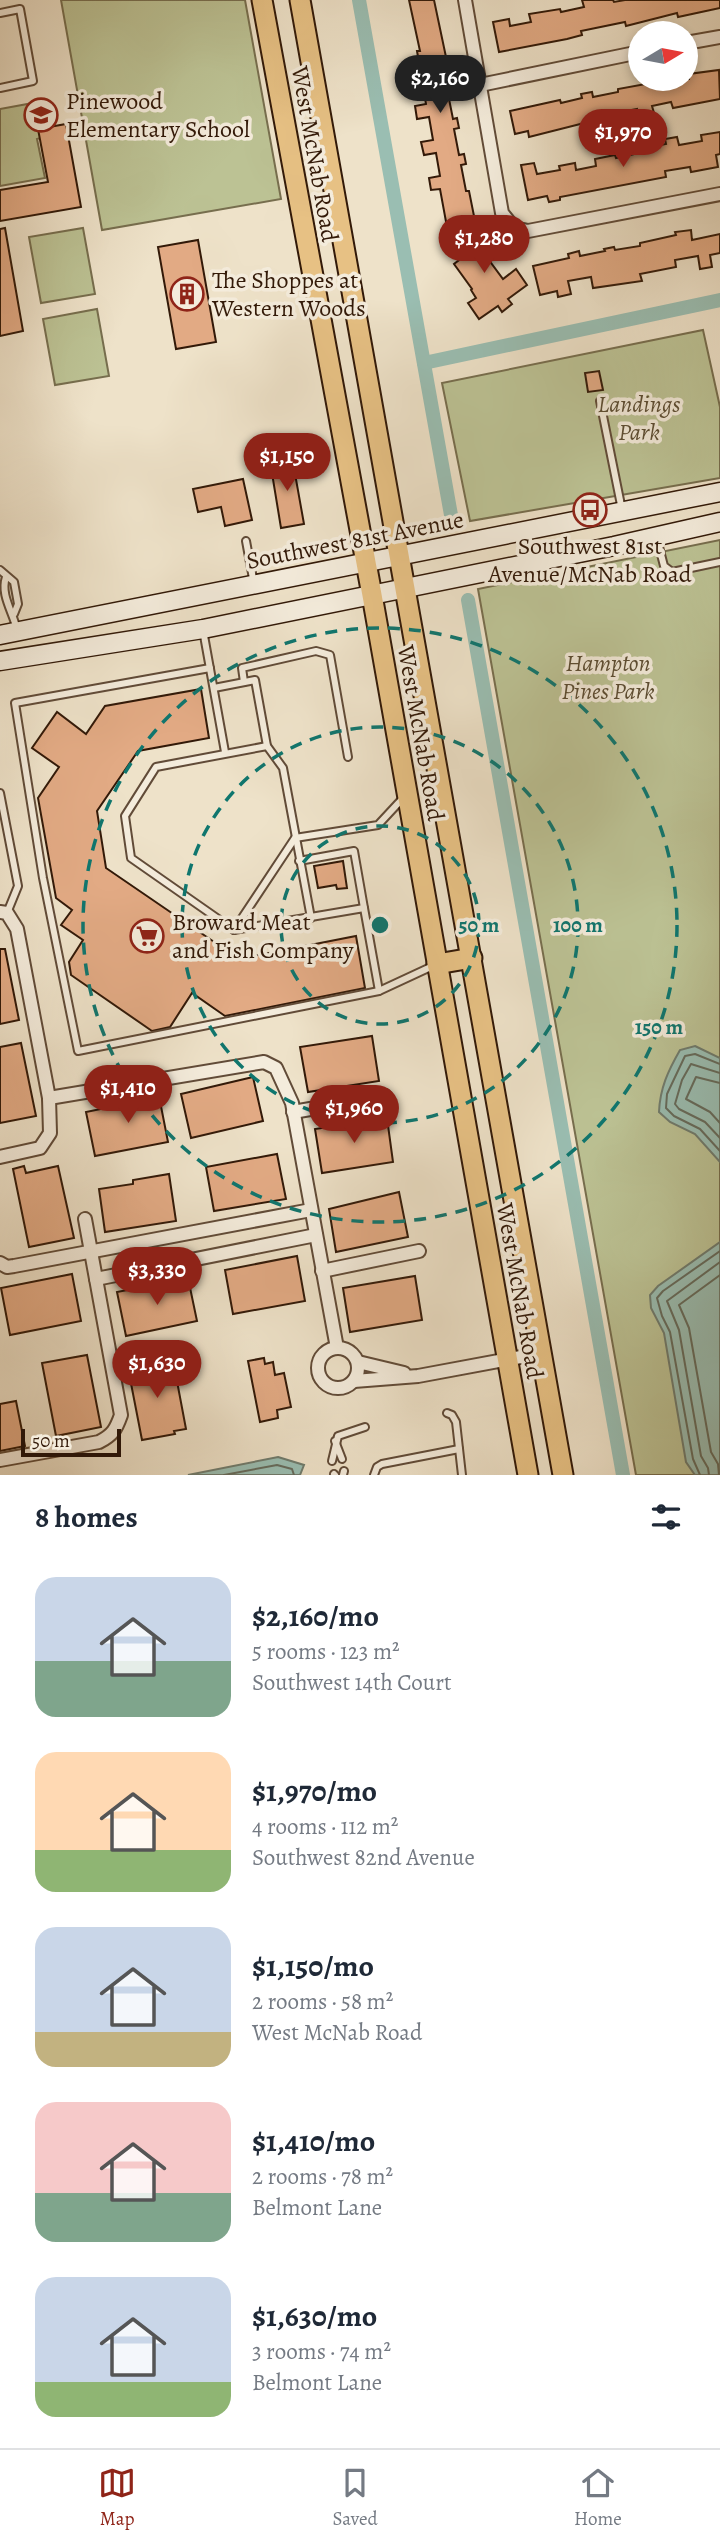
<!DOCTYPE html>
<html lang="en">
<head>
<meta charset="utf-8">
<style>
	body { margin:0; font-family:Alegreya,serif; background:#f6f6f7; color:#1f2937; height:100vh; display:flex; flex-direction:column; font-size:26px; white-space:nowrap }
	* { box-sizing:border-box; margin:0 }
	p { font-size:23px; color:#747a83 }
	.icon { flex:none; width:38px; height:38px; fill:none; stroke:currentColor; stroke-width:2; stroke-linecap:round; stroke-linejoin:round }
	.map { position:relative; height:1475px; overflow:hidden }
	.drawer { display:flex; flex-direction:column; background:#fff; flex:1 }
	.drawer>* { flex:none }
	.needle { width:46px; rotate:80deg }
	.controls { position:absolute; left:628px; top:21px; display:grid; gap:14px }
	.controls a { display:grid; place-items:center; width:70px; height:70px; border-radius:50%; background:#fff; box-shadow:0 4px 10px #0003; font-size:35px }
	.scale { position:absolute; left:21px; bottom:18px; width:100px; box-sizing:border-box; padding-left:7px; border:4px solid #321908; border-top:0; font-size:19px; line-height:24px; white-space:nowrap; color:#321908; -webkit-text-stroke:5px #f4ecdc; paint-order:stroke }
	.price { position:absolute; translate:-50% -60px; padding:0 16px; border-radius:24px; background:#8f2418; color:#fff; font-size:23px; line-height:46px; filter:drop-shadow(0 2px 4px #0008) }
	.price::after { content:''; position:absolute; left:50%; top:42px; width:21px; height:16px; margin-left:-10px; background:inherit; clip-path:polygon(0 0,100% 0,50% 100%) }
	.price.on { background:#222; color:#fff }
	ul { padding:0; list-style:none }
	li { display:flex; align-items:center; gap:21px; height:175px; padding:0 35px }
	li span { display:grid; place-items:center; flex:none; width:196px; height:140px; border-radius:21px; color:#555 }
	li>.icon { margin-inline-start:auto }
	span .icon { width:84px; height:84px; fill:#fffc; stroke-width:1 }
	li b { font-size:30px }
	h2 { display:flex; justify-content:space-between; align-items:center; height:84px; padding:0 35px; font-size:30px }
	.dock { display:flex; justify-content:space-around; align-items:center; height:98px; border-top:2px solid #e0e1e3; background:#fff; font-size:19px; color:#747a83 }
	.dock a { display:grid; justify-items:center; gap:4px }
	.dock .on { color:#8f2418 }
	.map>svg:first-child { display:block }
	.green { fill:#bcc294; stroke:#776e4e; stroke-width:2 }
	.water { fill:#9abeb2; stroke:#707c6e; stroke-width:2 }
	.lines { fill:none; stroke-linecap:round; stroke-linejoin:round }
	.shore { stroke:#666c5d; stroke-width:2 }
	.canal { stroke:#9abeb2; stroke-width:14 }
	.building { fill:#e2aa84; stroke:#321908; stroke-width:2 }
	.lane-casing { stroke:#614b38; stroke-width:10 }
	.street-casing { stroke:#614b38; stroke-width:16 }
	.secondary-casing { stroke:#321908; stroke-width:21 }
	.primary-casing { stroke:#321908; stroke-width:23 }
	.lane { stroke:#f4ecdc; stroke-width:6 }
	.street { stroke:#f4ecdc; stroke-width:12 }
	.secondary { stroke:#f4ecdc; stroke-width:18 }
	.primary { stroke:#e7c184; stroke-width:19 }
	.ring { fill:none; stroke:#0f766e; stroke-width:3.5; stroke-dasharray:12 9 }
	.labels { text-anchor:middle; dominant-baseline:central; stroke-width:7; stroke-linejoin:round; paint-order:stroke }
	.poi-label { font-size:24px; fill:#321908; stroke:#f4ecdc; text-anchor:start }
	.street-label { font-size:24px; fill:#321908; stroke:#f4ecdc }
	.park-label { font-size:24px; font-style:italic; fill:#5b4c32; stroke:#f4ecdc }
	.centre { fill:#0f766e; stroke:#f4ecdc; stroke-width:3.5 }
	.ring-label { font-size:21px; text-anchor:middle; font-weight:bold; fill:#0f766e; stroke:#f4ecdc; stroke-width:7; stroke-linejoin:round; paint-order:stroke }
</style>
</head>
<body>
<div class="map">
<svg width="720" height="1475" viewBox="0 0 720 1475">
	<rect width="100%" height="100%" fill="#eee2c9"/>
	<filter id="stains"><feTurbulence type="fractalNoise" baseFrequency=".00286" numOctaves="4"/><feColorMatrix values="0 0 0 0 .2 0 0 0 0 .09 0 0 0 0 .02 0 0 0 .5 -.17"/></filter>
	<radialGradient id="worn" r=".72"><stop offset=".6" stop-color="#630" stop-opacity="0"/><stop offset="1" stop-color="#630" stop-opacity=".3"/></radialGradient>
	<!-- green -->
	<g class="green">
		<polygon points="61,0 245,0 281,199 102,230"/>
		<polygon points="33,103 41,138 37,139 45,178 0,186 0,109"/>
		<polygon points="83,228 95,294 41,303 29,237"/>
		<polygon points="97,309 109,376 55,385 43,319"/>
		<polygon points="703,330 720,407 720,478 470,521 442,383"/>
		<polygon points="720,540 720,1475 636,1475 478,589"/>
	</g>
	<!-- water -->
	<g class="water">
		<path d="M695 1046 720 1058V1162L695 1134 670 1122 659 1112C660 1088 668 1071 680 1050Z"/>
		<polygon points="720,1242 720,1475 695,1475 686,1462 664,1333 651,1308 650,1295 658,1286"/>
		<polygon points="278,1457 304,1465 300,1475 188,1475"/>
	</g>
	<g class="lines">
		<!-- shore -->
		<g class="shore">
			<polyline points="720,1064 695,1054 685,1056 667,1094 666,1108 674,1116 700,1129 720,1151"/>
			<polyline points="720,1073 691,1064 682,1080 675,1104 679,1109 705,1122 720,1138"/>
			<polyline points="720,1083 696,1077 686,1099 710,1112 720,1123"/>
			<polyline points="224,1475 277,1465 292,1469 294,1475"/>
			<polyline points="700,1475 693,1459 670,1332 662,1316 657,1298 663,1291 720,1251"/>
			<polyline points="709,1475 708,1468 701,1456 679,1330 667,1301 720,1262"/>
			<polyline points="719,1475 718,1464 711,1452 689,1328 679,1305 720,1275"/>
		</g>
		<!-- canal -->
		<g class="canal">
			<polyline points="359,0 451,515"/>
			<polyline points="424,363 720,300"/>
			<polyline points="468,600 623,1475"/>
		</g>
	</g>
	<!-- building -->
	<g class="building">
		<polygon points="409,0 434,0 446,57 442,58 446,83 451,82 452,93 448,94 453,119 457,118 459,128 454,129 459,155 464,154 466,164 461,165 466,191 469,191 475,221 447,227 440,189 431,190 429,178 440,176 436,153 424,155 421,142 433,140 429,117 417,119 415,106 426,104 422,81 411,83 409,70 420,68 417,51 420,51"/>
		<polygon points="582,0 613,0 614,2 625,0 720,0 720,8 678,17 677,13 626,26 625,22 581,31 582,35 567,39 499,52 493,22 509,19 510,26 531,22 529,14 560,9 561,12 584,7"/>
		<polygon points="719,70 720,99 673,108 671,102 652,106 654,113 638,116 637,109 616,113 619,127 606,129 604,118 529,137 528,131 515,134 510,111 560,100 561,103 582,98 581,94 592,92 593,97 618,92 618,89 673,79 689,79 689,74"/>
		<polygon points="66,124 81,207 0,221 0,190 48,182 38,129"/>
		<polygon points="720,132 720,154 716,155 718,167 691,172 690,167 665,171 666,177 560,197 560,200 549,202 547,196 528,200 521,165 534,163 537,174 560,170 559,166 575,163 576,170 596,166 595,159 615,155 616,158 639,153 638,149 666,144 665,139 677,137 679,145 702,141 701,135"/>
		<polygon points="476,224 486,237 480,241 489,253 486,256 503,279 516,269 527,285 508,299 512,304 502,312 498,306 479,319 468,303 476,298 471,290 472,289 454,264 463,257 451,242"/>
		<polygon points="5,228 23,331 0,336 0,229"/>
		<polygon points="691,230 692,240 720,234 720,253 710,255 712,267 700,269 698,256 675,260 676,267 640,274 642,281 593,288 591,277 568,281 571,294 558,297 557,291 540,295 533,266 569,258 568,254 579,251 580,256 605,251 604,249 614,247 615,250 640,246 640,243 676,235 675,232"/>
		<polygon points="198,240 216,342 176,349 158,247"/>
		<polygon points="599,371 603,390 588,392 585,373"/>
		<polygon points="292,457 304,524 281,528 270,461"/>
		<polygon points="243,479 252,520 225,526 221,507 198,512 193,489"/>
		<polygon points="201,689 209,738 138,751 97,811 106,868 239,959 356,936 365,988 225,1016 192,993 170,1027 152,1031 71,975 69,962 83,940 61,925 72,910 56,898 38,798 59,767 32,748 57,712 86,734 105,706"/>
		<polygon points="343,861 347,888 337,889 336,885 318,888 314,866"/>
		<polygon points="0,949 5,949 19,1020 0,1024"/>
		<polygon points="372,1036 379,1081 308,1092 300,1047"/>
		<polygon points="21,1043 36,1116 0,1123 0,1047"/>
		<polygon points="253,1077 263,1121 191,1138 181,1094"/>
		<polygon points="158,1091 168,1142 95,1156 86,1112 135,1102 134,1095"/>
		<polygon points="387,1118 393,1162 322,1173 315,1129"/>
		<polygon points="277,1154 286,1199 214,1211 206,1167"/>
		<polygon points="24,1166 26,1173 58,1166 74,1238 29,1247 13,1169"/>
		<polygon points="169,1174 176,1221 105,1232 99,1189 133,1184 133,1180"/>
		<polygon points="399,1192 408,1237 336,1252 329,1209"/>
		<polygon points="297,1256 305,1301 233,1314 225,1270"/>
		<polygon points="72,1274 81,1321 10,1335 1,1288"/>
		<polygon points="415,1276 422,1320 350,1332 343,1288"/>
		<polygon points="188,1278 197,1321 126,1336 117,1292"/>
		<polygon points="87,1355 101,1427 56,1436 42,1363"/>
		<polygon points="264,1358 265,1364 273,1362 275,1375 284,1373 291,1407 277,1410 278,1418 260,1422 248,1361"/>
		<polygon points="173,1360 186,1429 174,1431 175,1434 142,1440 128,1368"/>
		<polygon points="16,1401 25,1446 0,1451 0,1404"/>
	</g>
	<g class="lines">
		<defs>
			<g id="lane">
				<polyline points="0,13 20,9 33,81 0,88"/>
				<polyline points="600,401 622,510"/>
				<polyline points="657,539 664,566 672,572 720,562"/>
				<polyline points="246,541 254,584"/>
				<polyline points="0,570 14,582 18,604 14,614"/>
				<path d="M6 577C0 595 13 612 17 630"/>
				<polyline points="203,630 225,752"/>
				<polyline points="210,668 15,703 43,878 78,1051 379,991 435,965"/>
				<polyline points="244,682 242,668 316,651 330,655 348,757"/>
				<polyline points="214,688 255,680 267,746 283,768 311,918"/>
				<polyline points="267,746 156,767 125,816 131,858 234,930 364,908 379,991"/>
				<polyline points="0,793 18,886 7,913"/>
				<polyline points="299,861 354,851 364,908"/>
				<polyline points="234,930 295,838 378,825 404,797"/>
				<polyline points="447,1413 452,1415 456,1422 462,1475"/>
				<polyline points="335,1441 342,1459"/>
				<polyline points="332,1461 338,1436 365,1427"/>
				<polyline points="334,1474 335,1475"/>
				<polyline points="343,1475 344,1471"/>
				<polyline points="374,1475 377,1467 382,1464 459,1449"/>
			</g>
			<g id="street">
				<polyline points="465,0 502,213 514,228 528,231 720,194"/>
				<polyline points="686,43 720,37"/>
				<polyline points="480,85 640,52"/>
				<polyline points="0,912 7,913 17,929 49,1098 50,1133 40,1148 0,1157"/>
				<polyline points="49,1098 264,1062 276,1068 292,1103 337,1348"/>
				<polyline points="293,1112 385,1096"/>
				<polyline points="0,1263 7,1267 14,1266 311,1210"/>
				<polyline points="322,1271 419,1251"/>
				<polyline points="96,1279 316,1235"/>
				<circle cx="338" cy="1368" r="20"/>
				<polyline points="358,1362 404,1373"/>
				<polyline points="354,1381 418,1376 542,1353"/>
				<path d="M0 1460 99 1442C113 1435 116 1429 121 1415L85 1219"/>
			</g>
			<g id="secondary">
				<polyline points="0,635 720,492"/>
				<polyline points="0,661 203,629 614,546 720,522"/>
			</g>
			<g id="primary">
				<polyline points="262,0 372,595 528,1475"/>
				<polyline points="300,0 563,1475"/>
				<polyline points="437,964 472,958"/>
			</g>
		</defs>
		<!-- lane casing -->
		<use href="#lane" class="lane-casing"/>
		<!-- street casing -->
		<use href="#street" class="street-casing"/>
		<!-- secondary casing -->
		<use href="#secondary" class="secondary-casing"/>
		<!-- primary casing -->
		<use href="#primary" class="primary-casing"/>
		<!-- lane -->
		<use href="#lane" class="lane"/>
		<!-- street -->
		<use href="#street" class="street"/>
		<!-- secondary -->
		<use href="#secondary" class="secondary"/>
		<!-- primary -->
		<use href="#primary" class="primary"/>
	</g>
	<!-- distance rings -->
	<g class="ring">
		<circle cx="380" cy="925" r="99"/>
		<circle cx="380" cy="925" r="198"/>
		<circle cx="380" cy="925" r="297"/>
	</g>
	<!-- icons -->
	<defs>
		<symbol id="school-ring" viewBox="-11 -11 22 22"><circle r="9.5" fill="#f4ecdc" stroke="#8f2418" stroke-width="1.5"/><path d="M0-5L7-2L0 1L-7-2ZM-4 1L0 2.5L4 1V4Q0 6-4 4Z" fill="#8f2418"/></symbol>
		<symbol id="building-ring" viewBox="-11 -11 22 22"><circle r="9.5" fill="#f4ecdc" stroke="#8f2418" stroke-width="1.5"/><path d="M-4-6H4V6H1V3H-1V6H-4ZM-2.5-4.3h1.7v1.8h-1.7ZM.8-4.3h1.7v1.8H.8ZM-2.5-1h1.7V.8h-1.7ZM.8-1h1.7V.8H.8Z" fill="#8f2418"/></symbol>
		<symbol id="bus-ring" viewBox="-11 -11 22 22"><circle r="9.5" fill="#f4ecdc" stroke="#8f2418" stroke-width="1.5"/><path d="M-5-6H5V4H4V6H2V4H-2V6H-4V4H-5ZM-3.5-4V0h7V-4ZM-3.5 1.2v1.5H-2V1.2ZM2 1.2v1.5H3.5V1.2Z" fill="#8f2418"/></symbol>
		<symbol id="supermarket-ring" viewBox="-11 -11 22 22"><circle r="9.5" fill="#f4ecdc" stroke="#8f2418" stroke-width="1.5"/><path d="M-6-5.5h2.5l.6 2H6L4.5 2H-2.5L-4.4-4H-6ZM-1.5 3.2a1.3 1.3 0 1 0 .1 0ZM3 3.2a1.3 1.3 0 1 0 .1 0Z" fill="#8f2418"/></symbol>
	</defs>
	<g fill-rule="evenodd">
		<use href="#school-ring" x="22" y="96" width="38" height="38"/>
		<use href="#building-ring" x="168" y="275" width="38" height="38"/>
		<use href="#bus-ring" x="571" y="491" width="38" height="38"/>
		<use href="#supermarket-ring" x="128" y="917" width="38" height="38"/>
	</g>
	<g class="labels">
		<!-- poi labels -->
		<g class="poi-label">
			<text x="66" y="101">Pinewood<tspan x="66" dy="28">Elementary School</tspan></text>
			<text x="212" y="280">The Shoppes at<tspan x="212" dy="28">Western Woods</tspan></text>
			<text x="590" y="546" text-anchor="middle">Southwest 81st<tspan x="590" dy="28">Avenue/McNab Road</tspan></text>
			<text x="172" y="922">Broward Meat<tspan x="172" dy="28">and Fish Company</tspan></text>
		</g>
		<!-- street labels -->
		<g class="street-label">
			<text transform="translate(315 154) rotate(80)">West McNab Road</text>
			<text transform="translate(355 540) rotate(-11)">Southwest 81st Avenue</text>
			<text transform="translate(421 733) rotate(80)">West McNab Road</text>
			<text transform="translate(520 1291) rotate(80)">West McNab Road</text>
		</g>
		<!-- park labels -->
		<g class="park-label">
			<text x="639" y="404">Landings<tspan x="639" dy="28">Park</tspan></text>
			<text x="608" y="663">Hampton<tspan x="608" dy="28">Pines Park</tspan></text>
		</g>
	</g>
	<circle cx="380" cy="925" r="10" class="centre"/>
	<g class="ring-label">
		<text x="479" y="932">50 m</text>
		<text x="578" y="932">100 m</text>
		<text x="659" y="1034">150 m</text>
	</g>
	<rect width="100%" height="100%" filter="url(#stains)"/>
	<rect width="100%" height="100%" fill="url(#worn)"/>
</svg>
<div class="controls">
<a><svg class="needle" viewBox="-14 -14 28 28"><path d="M0-13l5 13h-10z" fill="#e53935"/><path d="M0 13l5-13h-10z" fill="#747a83"/></svg></a>
</div>
<div class="scale">50 m</div>
<b class="price on" style="left:440px;top:115px">$2,160</b>
<b class="price" style="left:623px;top:169px">$1,970</b>
<b class="price" style="left:484px;top:275px">$1,280</b>
<b class="price" style="left:287px;top:493px">$1,150</b>
<b class="price" style="left:128px;top:1125px">$1,410</b>
<b class="price" style="left:354px;top:1145px">$1,960</b>
<b class="price" style="left:157px;top:1307px">$3,330</b>
<b class="price" style="left:157px;top:1400px">$1,630</b>
</div>
<section class="drawer">
<h2>8 homes<svg class="icon" aria-label="filters" viewBox="0 0 24 24"><path d="M4 7h16M4 17h16"/><circle cx="9" cy="7" r="2"/><circle cx="15" cy="17" r="2"/></svg></h2>
<ul>
<li><span style="background:linear-gradient(#c9d6e8 60%,#7fa58c 0)"><svg class="icon" aria-label="home" viewBox="0 0 24 24"><path d="M3 11l9-7 9 7M6 9v11h12V9"/></svg></span><div><b>$2,160/mo</b><p>5 rooms · 123 m²</p><p>Southwest 14th Court</p></div></li>
<li><span style="background:linear-gradient(#ffd9b3 70%,#8fb573 0)"><svg class="icon" aria-label="home" viewBox="0 0 24 24"><path d="M3 11l9-7 9 7M6 9v11h12V9"/></svg></span><div><b>$1,970/mo</b><p>4 rooms · 112 m²</p><p>Southwest 82nd Avenue</p></div></li>
<li><span style="background:linear-gradient(#c9d6e8 75%,#c2b280 0)"><svg class="icon" aria-label="home" viewBox="0 0 24 24"><path d="M3 11l9-7 9 7M6 9v11h12V9"/></svg></span><div><b>$1,150/mo</b><p>2 rooms · 58 m²</p><p>West McNab Road</p></div></li>
<li><span style="background:linear-gradient(#f6c9c9 65%,#7fa58c 0)"><svg class="icon" aria-label="home" viewBox="0 0 24 24"><path d="M3 11l9-7 9 7M6 9v11h12V9"/></svg></span><div><b>$1,410/mo</b><p>2 rooms · 78 m²</p><p>Belmont Lane</p></div></li>
<li><span style="background:linear-gradient(#c9d6e8 75%,#8fb573 0)"><svg class="icon" aria-label="home" viewBox="0 0 24 24"><path d="M3 11l9-7 9 7M6 9v11h12V9"/></svg></span><div><b>$1,630/mo</b><p>3 rooms · 74 m²</p><p>Belmont Lane</p></div></li>
</ul>
</section>
<nav class="dock">
<a class="on"><svg class="icon" aria-label="map" viewBox="0 0 24 24"><path d="M3 6l6-2 6 2 6-2v14l-6 2-6-2-6 2zM9 4v14M15 6v14"/></svg>Map</a>
<a><svg class="icon" aria-label="saved" viewBox="0 0 24 24"><path d="M7 4h10v16l-5-4-5 4z"/></svg>Saved</a>
<a><svg class="icon" aria-label="home" viewBox="0 0 24 24"><path d="M3 11l9-7 9 7M6 9v11h12V9"/></svg>Home</a>
</nav>
</body>
</html>
